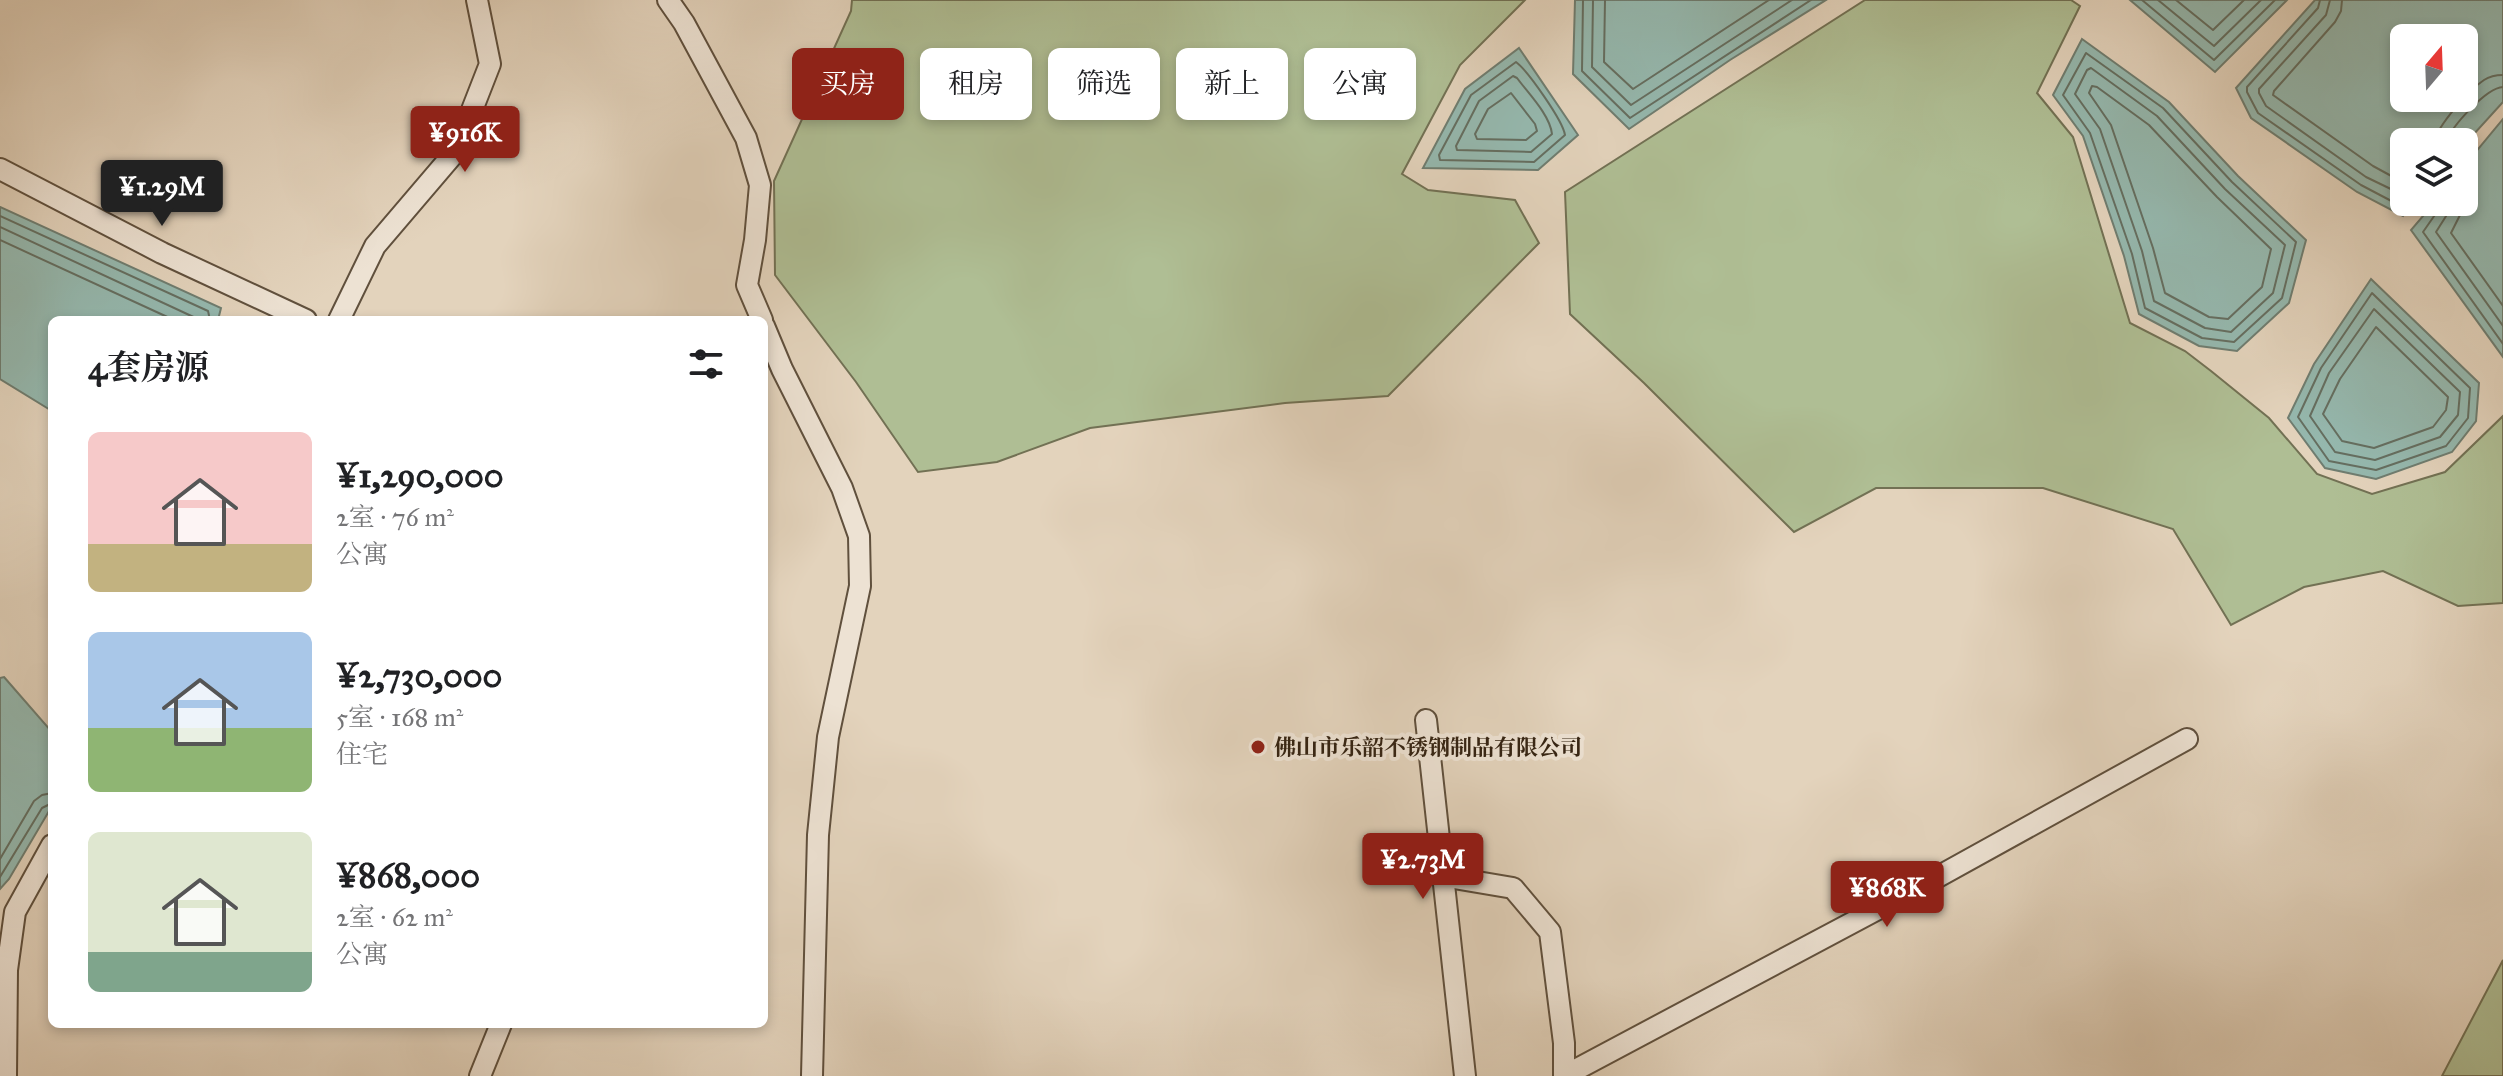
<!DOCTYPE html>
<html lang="zh">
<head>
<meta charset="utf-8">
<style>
	body { margin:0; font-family:"IM FELL Great Primer","Noto Serif SC",serif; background:#f6f6f6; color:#202124; height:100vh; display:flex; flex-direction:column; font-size:30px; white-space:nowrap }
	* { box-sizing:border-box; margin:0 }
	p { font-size:26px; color:#757577 }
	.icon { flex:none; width:44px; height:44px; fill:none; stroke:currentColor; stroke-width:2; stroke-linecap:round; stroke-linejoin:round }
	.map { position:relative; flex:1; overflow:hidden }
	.side { position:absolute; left:48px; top:316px; width:720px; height:712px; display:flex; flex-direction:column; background:#fff; border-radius:12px; box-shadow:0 4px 12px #0003 }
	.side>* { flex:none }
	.guide { position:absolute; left:792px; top:48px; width:760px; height:72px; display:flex; gap:16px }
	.needle { width:52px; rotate:19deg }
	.buttons { position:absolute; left:2390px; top:24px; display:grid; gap:16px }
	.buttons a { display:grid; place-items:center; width:88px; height:88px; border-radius:12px; background:#fff; box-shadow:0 4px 12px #0003; font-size:40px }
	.price { position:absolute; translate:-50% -68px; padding:0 18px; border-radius:8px; background:#8f2418; color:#fff; font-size:26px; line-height:52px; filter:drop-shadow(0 2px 4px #0008) }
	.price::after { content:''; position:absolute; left:50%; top:48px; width:24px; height:18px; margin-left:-12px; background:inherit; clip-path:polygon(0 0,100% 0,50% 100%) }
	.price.current { background:#222; color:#fff }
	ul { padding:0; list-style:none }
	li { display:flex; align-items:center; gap:24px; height:200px; padding:0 40px }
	li span { display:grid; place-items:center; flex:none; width:224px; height:160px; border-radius:12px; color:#555 }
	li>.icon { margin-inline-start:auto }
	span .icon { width:96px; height:96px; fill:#fffc; stroke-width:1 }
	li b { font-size:34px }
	h2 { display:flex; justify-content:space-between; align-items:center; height:96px; padding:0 40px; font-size:34px }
	.chip { padding:0 28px; border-radius:12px; background:#fff; box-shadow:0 4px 12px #0003; font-size:28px; line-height:72px }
	.chip.current { background:#8f2418; color:#fff }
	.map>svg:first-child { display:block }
	.green { fill:#afbe94; stroke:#727154; stroke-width:2 }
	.water { fill:#95b8ae; stroke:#6f7d70; stroke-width:2; fill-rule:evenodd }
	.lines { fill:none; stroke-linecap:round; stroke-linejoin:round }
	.shore { stroke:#656e60; stroke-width:2 }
	.minor-casing { stroke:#60503d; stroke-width:24 }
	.minor { stroke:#ede2d3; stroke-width:20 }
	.poi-dot { fill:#8f2418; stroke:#ede2d3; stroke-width:3 }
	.labels { text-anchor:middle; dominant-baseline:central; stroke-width:8; stroke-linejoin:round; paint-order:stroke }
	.poi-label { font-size:22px; font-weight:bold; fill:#352413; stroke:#ede2d3; text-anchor:start }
</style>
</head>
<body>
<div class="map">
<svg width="2503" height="1076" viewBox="0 0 2503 1076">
	<rect width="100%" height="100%" fill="#e3d3bc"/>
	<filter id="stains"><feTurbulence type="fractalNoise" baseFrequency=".0025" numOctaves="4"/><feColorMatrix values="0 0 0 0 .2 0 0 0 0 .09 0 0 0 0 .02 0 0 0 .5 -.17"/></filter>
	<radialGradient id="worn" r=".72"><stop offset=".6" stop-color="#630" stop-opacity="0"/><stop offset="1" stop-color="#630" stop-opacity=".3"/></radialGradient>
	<!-- green -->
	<g class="green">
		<polygon points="852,0 1525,0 1460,65 1402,174 1428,190 1515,200 1539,243 1388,396 1285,403 1090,428 997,462 918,472 856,382 775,275 774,181 851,11"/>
		<polygon points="1865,0 2071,0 2080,6 2037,93 2073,137 2130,323 2185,351 2211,371 2269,418 2317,474 2372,494 2445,472 2503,416 2503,603 2458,606 2383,571 2304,587 2231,625 2173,529 2043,488 1876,488 1794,532 1644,383 1570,314 1565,192"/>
		<polygon points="2503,960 2503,1076 2442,1076"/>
	</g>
	<!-- water -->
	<g class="water">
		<polygon points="1575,0 1826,0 1730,60 1629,129 1573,74"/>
		<polygon points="2130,0 2287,0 2215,72"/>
		<path d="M2315 0H2503V102L2464 145V142H2404V202H2415L2403 216 2357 192 2251 118 2236 88ZM2404 38H2464V98H2404Z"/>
		<polygon points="2082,39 2169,102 2238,176 2306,240 2289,303 2237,351 2199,346 2139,314 2124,256 2083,136 2053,95"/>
		<polygon points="1519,48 1578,135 1538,170 1423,168 1465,89"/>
		<polygon points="2503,119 2503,357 2411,230 2435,202 2464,202 2464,166"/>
		<polygon points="0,207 221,308 218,320 52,320 52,411 0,379"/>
		<polygon points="2371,279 2479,383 2476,421 2452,452 2376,479 2325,468 2288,418 2314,364"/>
		<polygon points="4,677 52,732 52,806 9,879 0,889 0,678"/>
	</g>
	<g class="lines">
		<!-- shore -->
		<g class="shore">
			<polyline points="1583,0 1582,71 1630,118 1811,0"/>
			<polyline points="1593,0 1592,67 1631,105 1792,0"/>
			<polyline points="1605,0 1604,62 1633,89 1769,0"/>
			<polyline points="2142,0 2214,60 2275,0"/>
			<polyline points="2158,0 2214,46 2261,0"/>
			<polyline points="2176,0 2213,30 2244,0"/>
			<polyline points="2320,0 2318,8 2247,87 2247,92 2258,113 2361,185 2399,205 2405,202"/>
			<polyline points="2330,0 2326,15 2259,89 2259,93 2266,106 2366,177 2397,192 2404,188"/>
			<polyline points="2342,0 2341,11 2335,22 2274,91 2273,95 2373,166 2395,178 2404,174"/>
			<polygon points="2086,53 2163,108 2232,182 2296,242 2282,298 2234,342 2202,338 2145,308 2132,254 2090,133 2063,95"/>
			<path d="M1516 62C1528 71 1563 121 1565 135L1534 162 1440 160 1439 155 1471 95Z"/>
			<polygon points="2091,68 2157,116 2225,189 2285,245 2273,293 2231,332 2205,328 2154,301 2142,251 2100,129 2075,94 2087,70"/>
			<path d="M1513 76 1517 78C1528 93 1550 115 1552 134L1531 152 1457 150 1456 146 1479 101Z"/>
			<polygon points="2092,86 2097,87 2149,125 2217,197 2271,249 2262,287 2228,319 2209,317 2165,293 2153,248 2111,125 2089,93"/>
			<polygon points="1511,93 1535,124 1537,131 1526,140 1477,139 1475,134 1488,109"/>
			<path d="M2434 142C2438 125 2469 90 2484 80 2490 76 2496 75 2503 75"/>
			<path d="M2446 142C2452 126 2486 88 2503 87"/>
			<polyline points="2440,202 2439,209 2423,232 2503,344"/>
			<polyline points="2450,202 2448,213 2436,232 2503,326"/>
			<polyline points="2462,202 2460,215 2451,233 2503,306"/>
			<polyline points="0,216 208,311 210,320"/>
			<polyline points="0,227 200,320"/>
			<polyline points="0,240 174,320"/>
			<polygon points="2372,293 2470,388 2468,418 2446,446 2376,470 2329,461 2298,417 2321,368"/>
			<polygon points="2374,309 2460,392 2458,415 2440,437 2375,460 2335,452 2310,416 2329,373"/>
			<polygon points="2376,327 2448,397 2446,410 2433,427 2374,448 2342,441 2323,414 2340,379"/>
			<polyline points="0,859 34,801 42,795 52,793"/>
			<polyline points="0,877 42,808 52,803"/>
		</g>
		<defs>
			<g id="minor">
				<polyline points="668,0 684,23 746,138 760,185 755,240 747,285 762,320"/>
				<polyline points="0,169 162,253 306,320"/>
				<polyline points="339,320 375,246 456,151 490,64 477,0"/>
				<polyline points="764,326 782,369 842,488 859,536 860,586 828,737 818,835 812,1076"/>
				<polyline points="1426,720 1465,1076"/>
				<polyline points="1442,876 1513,888 1550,932 1564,1043 1564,1076 1925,884 2187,739"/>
				<polyline points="6,1076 7,970 15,912 52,845"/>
				<polyline points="480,1076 501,1024"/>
			</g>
		</defs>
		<!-- minor casing -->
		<use href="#minor" class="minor-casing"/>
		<!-- minor -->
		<use href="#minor" class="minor"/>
	</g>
	<!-- markers -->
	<circle class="poi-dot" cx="1258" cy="747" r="8"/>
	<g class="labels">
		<!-- poi labels -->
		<g class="poi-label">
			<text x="1274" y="747">佛山市乐韶不锈钢制品有限公司</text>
		</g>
	</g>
	<rect width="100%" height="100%" filter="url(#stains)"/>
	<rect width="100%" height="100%" fill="url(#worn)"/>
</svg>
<div class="buttons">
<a><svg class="needle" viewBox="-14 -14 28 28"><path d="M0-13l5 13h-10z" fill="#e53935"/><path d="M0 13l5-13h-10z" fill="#757577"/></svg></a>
<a><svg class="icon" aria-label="layers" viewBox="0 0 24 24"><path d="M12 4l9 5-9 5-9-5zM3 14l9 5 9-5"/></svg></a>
</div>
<b class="price" style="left:465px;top:174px">¥916K</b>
<b class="price current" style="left:162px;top:228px">¥1.29M</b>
<b class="price" style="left:1423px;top:901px">¥2.73M</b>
<b class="price" style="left:1887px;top:929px">¥868K</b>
<div class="guide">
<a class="chip current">买房</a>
<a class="chip">租房</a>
<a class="chip">筛选</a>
<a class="chip">新上</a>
<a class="chip">公寓</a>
</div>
<section class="side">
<h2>4套房源<svg class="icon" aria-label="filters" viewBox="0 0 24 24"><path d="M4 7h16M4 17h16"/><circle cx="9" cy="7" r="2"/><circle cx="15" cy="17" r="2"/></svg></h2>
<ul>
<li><span style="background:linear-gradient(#f6c9c9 70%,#c2b280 0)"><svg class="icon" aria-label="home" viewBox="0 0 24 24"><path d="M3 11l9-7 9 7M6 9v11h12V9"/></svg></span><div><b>¥1,290,000</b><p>2室 · 76 m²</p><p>公寓</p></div></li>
<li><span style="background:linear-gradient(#a9c7e8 60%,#8fb573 0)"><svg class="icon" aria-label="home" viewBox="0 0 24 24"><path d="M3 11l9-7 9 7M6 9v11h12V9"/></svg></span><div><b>¥2,730,000</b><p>5室 · 168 m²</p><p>住宅</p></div></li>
<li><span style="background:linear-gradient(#dfe7d0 75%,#7fa58c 0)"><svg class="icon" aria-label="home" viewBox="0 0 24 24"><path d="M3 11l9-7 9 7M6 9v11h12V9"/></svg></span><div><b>¥868,000</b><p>2室 · 62 m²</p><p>公寓</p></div></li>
</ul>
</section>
</div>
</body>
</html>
